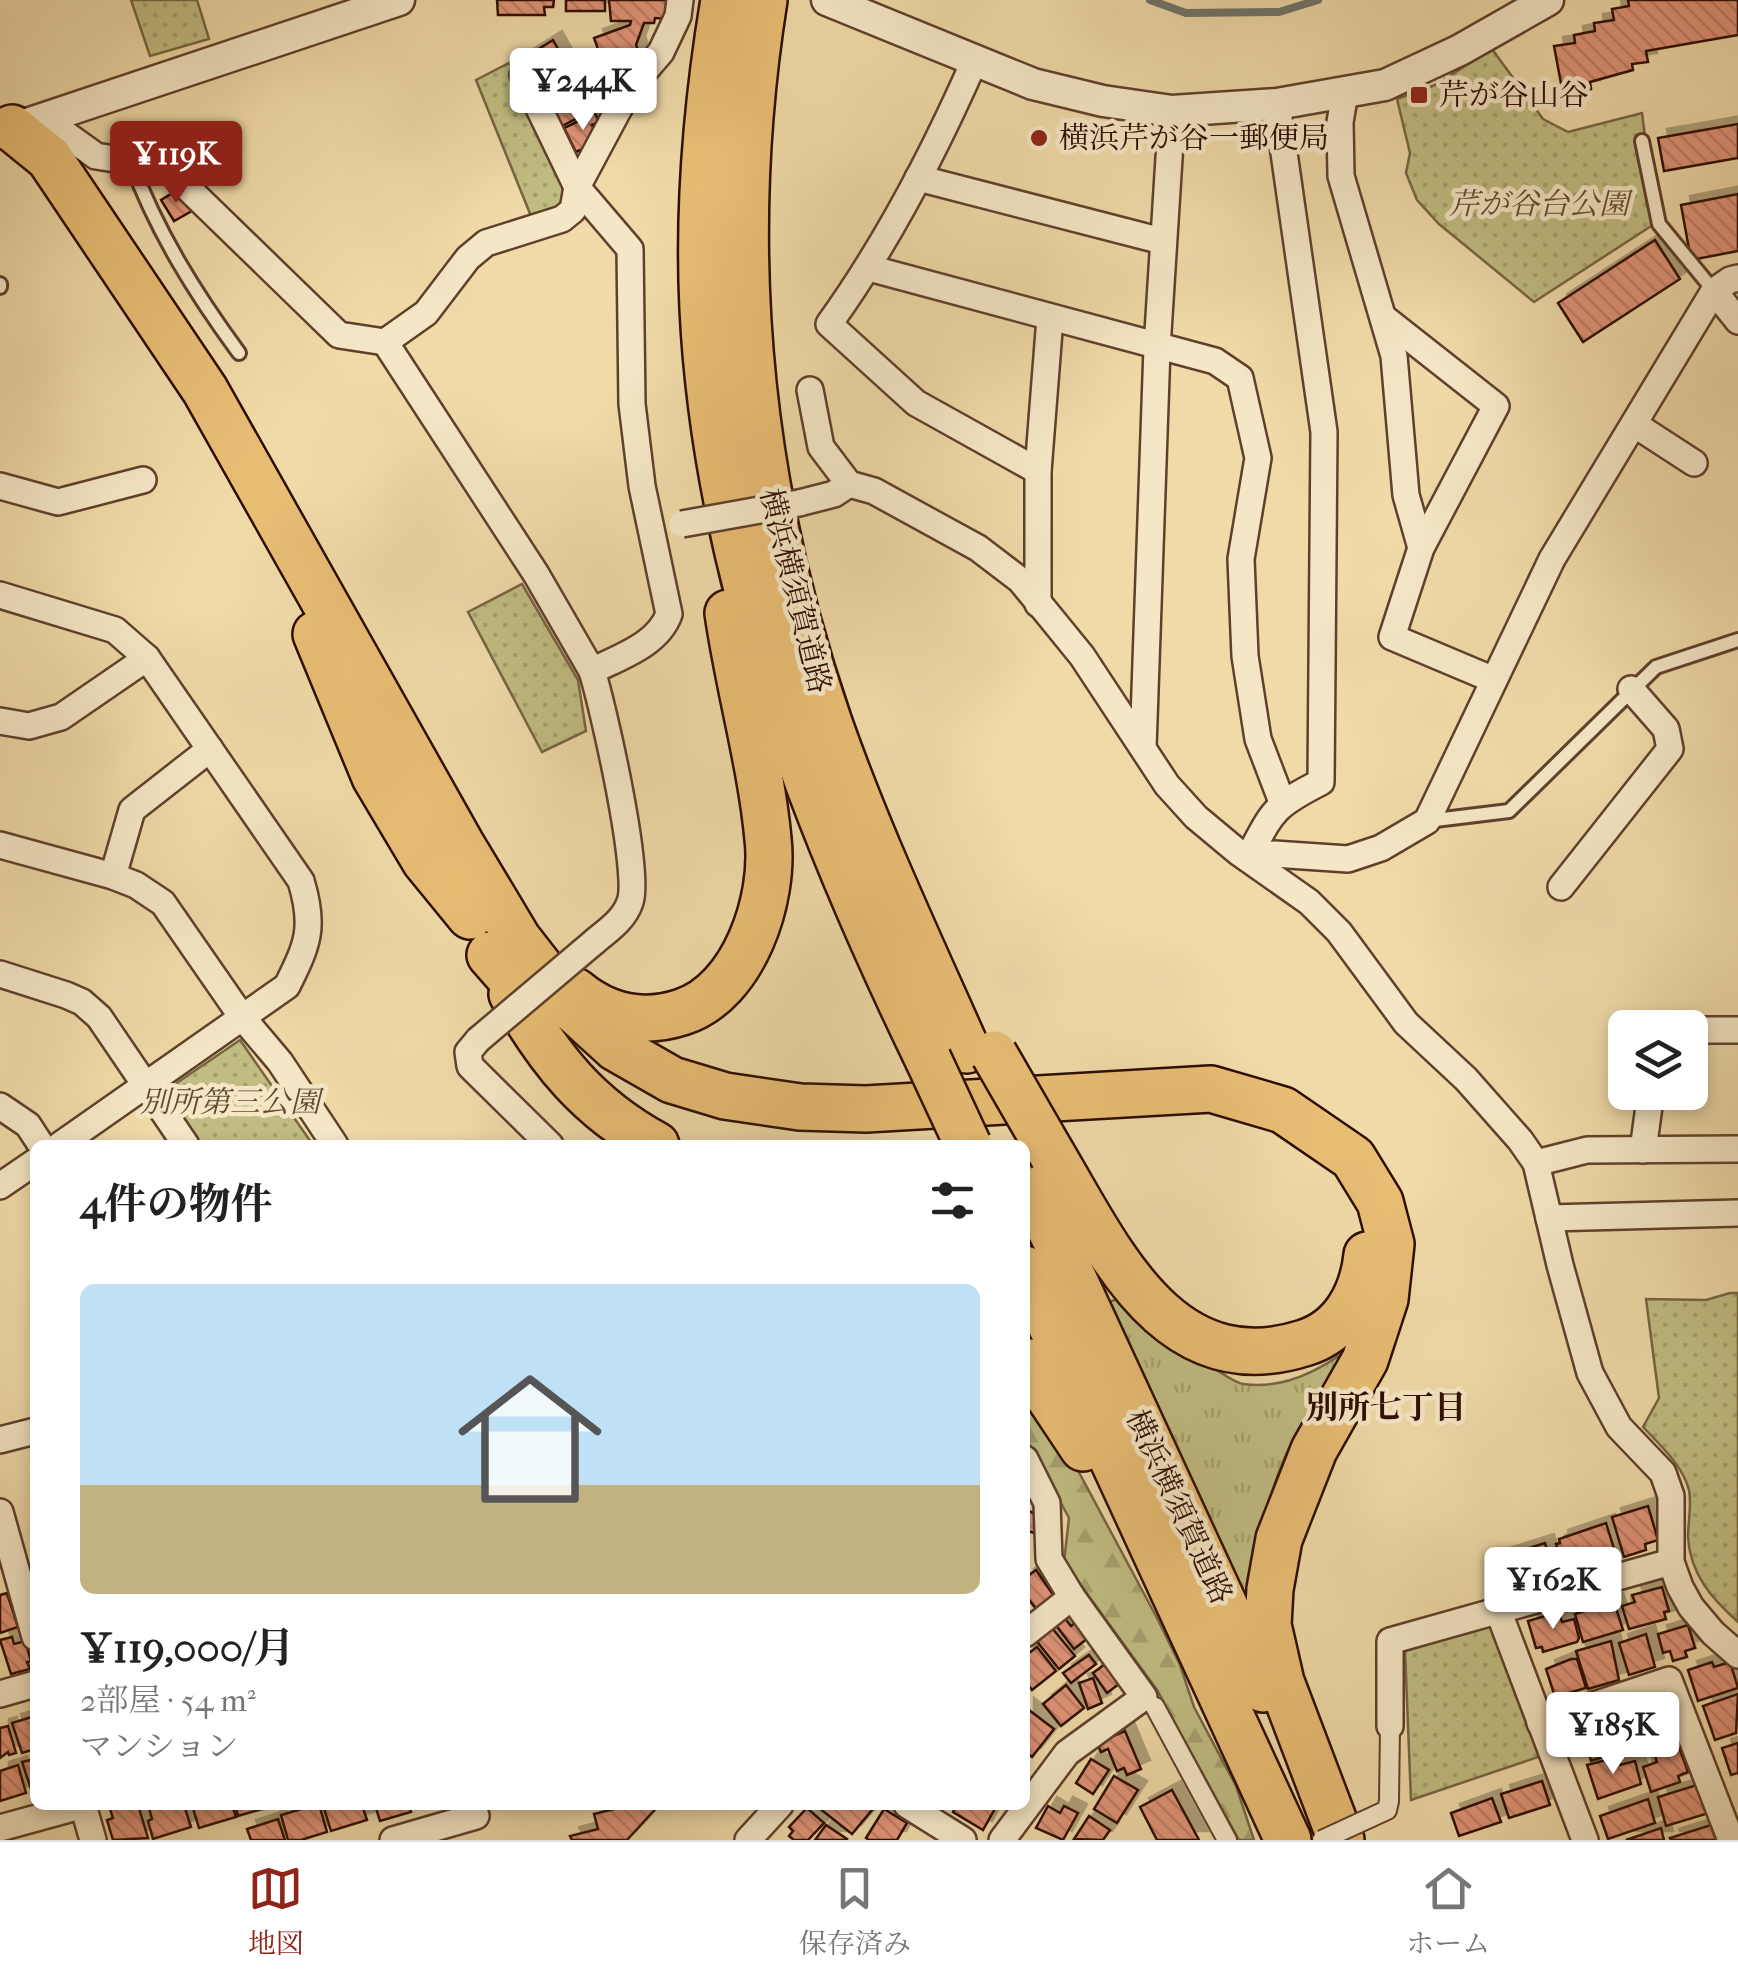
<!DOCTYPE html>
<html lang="ja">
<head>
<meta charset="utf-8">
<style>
	body { margin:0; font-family:"IM FELL French Canon","Noto Serif JP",serif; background:#f2f2f2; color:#222; height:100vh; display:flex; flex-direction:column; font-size:38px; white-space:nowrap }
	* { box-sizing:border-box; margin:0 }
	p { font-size:32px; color:#767676 }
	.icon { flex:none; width:55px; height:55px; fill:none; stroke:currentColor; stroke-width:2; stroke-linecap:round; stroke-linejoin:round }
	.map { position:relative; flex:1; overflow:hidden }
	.drawer { position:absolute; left:30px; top:1140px; width:1000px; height:670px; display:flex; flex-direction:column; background:#fff; border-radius:15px; box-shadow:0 5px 15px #0003 }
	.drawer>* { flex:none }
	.buttons { position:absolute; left:1608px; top:1010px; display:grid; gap:20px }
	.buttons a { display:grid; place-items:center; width:100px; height:100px; border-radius:15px; background:#fff; box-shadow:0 5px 15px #0003; font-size:50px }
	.price { position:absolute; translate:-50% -85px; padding:0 22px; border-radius:10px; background:#fff; color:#222; font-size:32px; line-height:65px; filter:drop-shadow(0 2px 5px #0008) }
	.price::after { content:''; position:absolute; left:50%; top:60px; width:30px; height:22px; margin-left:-15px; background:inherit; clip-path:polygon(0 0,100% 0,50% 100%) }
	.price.active { background:#8f2418; color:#fff }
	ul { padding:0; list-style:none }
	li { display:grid; align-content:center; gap:20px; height:530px; padding:0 50px }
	li span { display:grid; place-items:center; height:310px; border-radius:15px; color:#555 }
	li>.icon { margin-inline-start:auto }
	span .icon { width:180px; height:180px; fill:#fffc; stroke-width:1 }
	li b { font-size:42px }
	h2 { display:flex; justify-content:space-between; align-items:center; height:120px; padding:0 50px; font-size:42px }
	.dock { display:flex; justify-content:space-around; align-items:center; height:140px; border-top:2px solid #e0e0e0; background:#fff; font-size:28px; color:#767676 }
	.dock a { display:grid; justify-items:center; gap:5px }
	.dock .active { color:#8f2418 }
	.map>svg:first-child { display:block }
	.grass { fill:url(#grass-tufts); stroke:#776542; stroke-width:2.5 }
	.forest { fill:url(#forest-firs); stroke:#776542; stroke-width:2.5 }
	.park { fill:url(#park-dots); stroke:#776542; stroke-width:2.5 }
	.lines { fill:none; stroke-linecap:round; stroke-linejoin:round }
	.stream { stroke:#6f7569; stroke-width:8 }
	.building { fill:url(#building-back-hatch); stroke:#2d0d02; stroke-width:2.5; filter:url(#shadow) }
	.service-casing { stroke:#5e402c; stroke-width:18 }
	.pedestrian-casing { stroke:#5e402c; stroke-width:22 }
	.minor-casing { stroke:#5e402c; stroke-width:30 }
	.tertiary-casing { stroke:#5e402c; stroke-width:35 }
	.motorway-casing { stroke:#2d0d02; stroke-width:50 }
	.service { stroke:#f5e7c6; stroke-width:12 }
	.pedestrian { stroke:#f5e7c6; stroke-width:18 }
	.minor { stroke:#f5e7c6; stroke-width:25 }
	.tertiary { stroke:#f5e7c6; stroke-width:30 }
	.motorway { stroke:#e8bd74; stroke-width:45 }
	.pedestrian-bridge-casing { stroke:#5e402c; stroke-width:22; stroke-linecap:butt }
	.minor-bridge-casing { stroke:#5e402c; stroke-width:30; stroke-linecap:butt }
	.motorway-bridge-casing { stroke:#2d0d02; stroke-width:50; stroke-linecap:butt }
	.pedestrian-bridge { stroke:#f5e7c6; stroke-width:18 }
	.minor-bridge { stroke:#f5e7c6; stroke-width:25 }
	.motorway-bridge { stroke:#e8bd74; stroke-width:45 }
	.poi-dot { fill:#8f2418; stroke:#f5e7c6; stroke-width:4 }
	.labels { text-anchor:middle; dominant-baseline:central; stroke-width:9; stroke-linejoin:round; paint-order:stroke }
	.poi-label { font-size:30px; fill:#2d0d02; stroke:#f5e7c6; text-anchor:start }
	.park-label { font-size:30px; font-style:italic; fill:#614b2f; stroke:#f5e7c6 }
	.street-label { font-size:30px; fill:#2d0d02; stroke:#f5e7c6 }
	.neighbourhood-label { font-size:32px; font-weight:bold; fill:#2d0d02; stroke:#f5e7c6 }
</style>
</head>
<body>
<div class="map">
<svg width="1738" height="1840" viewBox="0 0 1738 1840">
	<defs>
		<pattern id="grass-tufts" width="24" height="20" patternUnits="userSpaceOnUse" patternTransform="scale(2.5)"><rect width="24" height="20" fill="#c1bd82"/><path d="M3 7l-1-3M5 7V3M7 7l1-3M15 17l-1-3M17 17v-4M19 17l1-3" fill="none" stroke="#a6a16f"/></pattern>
		<pattern id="forest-firs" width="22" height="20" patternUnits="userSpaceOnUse" patternTransform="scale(2.5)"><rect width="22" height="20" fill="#c1bd82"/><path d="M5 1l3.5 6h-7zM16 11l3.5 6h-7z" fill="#a6a16f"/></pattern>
		<pattern id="park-dots" width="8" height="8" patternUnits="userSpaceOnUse" patternTransform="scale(2.5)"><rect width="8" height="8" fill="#c1bd82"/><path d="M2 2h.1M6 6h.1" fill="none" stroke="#a6a16f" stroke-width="1.8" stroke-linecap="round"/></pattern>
		<pattern id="building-back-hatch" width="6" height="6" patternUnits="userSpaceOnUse" patternTransform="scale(2.5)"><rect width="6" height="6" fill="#e09478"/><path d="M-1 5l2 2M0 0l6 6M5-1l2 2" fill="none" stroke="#c07e66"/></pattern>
		<filter id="shadow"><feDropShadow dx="9" dy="-9" stdDeviation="0" flood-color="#0004"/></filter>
	</defs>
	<rect width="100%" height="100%" fill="#efdaa8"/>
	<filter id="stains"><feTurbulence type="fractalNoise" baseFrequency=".002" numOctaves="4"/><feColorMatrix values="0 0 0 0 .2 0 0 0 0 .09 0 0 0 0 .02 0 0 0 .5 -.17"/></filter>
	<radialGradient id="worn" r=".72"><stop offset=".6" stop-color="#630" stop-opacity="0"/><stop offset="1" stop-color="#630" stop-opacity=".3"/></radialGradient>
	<!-- grass -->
	<path class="grass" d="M1121 1298C1142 1314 1224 1381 1243 1384 1283 1390 1321 1370 1351 1347 1333 1375 1313 1403 1297 1432 1269 1484 1256 1546 1247 1604L1105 1303Z"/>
	<!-- forest -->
	<polygon class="forest" points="1025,1387 1052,1422 1157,1618 1180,1665 1194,1707 1236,1786 1254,1840 1239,1840 1157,1690 1064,1562 1069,1518 1025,1436"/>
	<!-- park -->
	<g class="park">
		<polygon points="131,0 197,0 209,39 150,56"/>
		<polygon points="1492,49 1543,119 1568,132 1642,113 1656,223 1534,302 1439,224 1417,200 1406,173 1410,153 1397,99 1435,85"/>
		<polygon points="509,63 570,189 565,207 533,221 476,80"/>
		<polygon points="522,584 578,680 586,731 542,752 468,612"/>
		<polygon points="240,1040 313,1145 202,1145 165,1091"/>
		<path d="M1730 1293H1738V1622C1712 1599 1690 1574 1688 1537 1688 1522 1692 1505 1689 1490 1683 1466 1660 1445 1643 1427L1659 1398 1646 1299 1706 1300Z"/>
		<polygon points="1490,1624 1541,1756 1411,1800 1405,1651"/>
	</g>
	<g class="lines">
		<!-- stream -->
		<polyline class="stream" points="1150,0 1186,13 1279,12 1318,0"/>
	</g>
	<!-- building -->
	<g class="building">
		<polygon points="497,0 554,0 553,7 544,7 545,15 498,15"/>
		<rect x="566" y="0" width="39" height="11"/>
		<polygon points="609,0 670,0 670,19 655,18 654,23 644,23 636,45 640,56 605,69 594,38 630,25 631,21 611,21"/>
		<polygon points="1628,0 1738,0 1738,35 1646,51 1648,62 1632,64 1633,70 1590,82 1591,89 1563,94 1554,46 1575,43 1574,35 1595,31 1594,23 1614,20 1612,9 1629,6"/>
		<polygon points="553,40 567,65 562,62 550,69 552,75 543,80 540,74 536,77 526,57"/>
		<polygon points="597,68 618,102 607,109 604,102 592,109 577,79"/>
		<polygon points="575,80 589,112 562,126 546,95 561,92 558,85"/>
		<polygon points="595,113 599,122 592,125 600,141 576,152 564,128"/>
		<polygon points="1738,124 1738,158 1664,171 1658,138"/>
		<polygon points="176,191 192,211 174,221 161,200"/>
		<polygon points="1738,194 1738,251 1691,260 1681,205"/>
		<polygon points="1655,240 1680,279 1583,342 1558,303"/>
		<polygon points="1648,1506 1658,1540 1645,1544 1646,1550 1624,1557 1612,1517"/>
		<polygon points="1025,1510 1040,1515 1034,1533 1025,1530"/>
		<polygon points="1606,1523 1615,1552 1612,1553 1614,1560 1566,1576 1556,1544 1560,1543 1559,1539"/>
		<polygon points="1545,1543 1552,1567 1542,1570 1544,1576 1506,1587 1504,1582 1501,1583 1494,1559"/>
		<polygon points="1036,1570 1054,1596 1036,1609 1025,1594 1025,1578"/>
		<polygon points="1662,1587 1669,1611 1664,1612 1666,1619 1629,1629 1622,1606 1635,1602 1632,1595"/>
		<polygon points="7,1593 18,1627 0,1633 0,1595"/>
		<polygon points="1614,1602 1623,1630 1583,1642 1575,1614"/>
		<polygon points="1559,1612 1562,1622 1574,1619 1579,1638 1577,1642 1543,1652 1542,1647 1536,1648 1528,1621"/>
		<polygon points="1064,1617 1071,1626 1076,1622 1088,1638 1074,1649 1055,1624"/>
		<polygon points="1688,1625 1695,1648 1685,1651 1687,1657 1673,1661 1670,1651 1663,1653 1658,1634"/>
		<polygon points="1052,1628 1075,1656 1059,1669 1035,1639"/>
		<polygon points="1646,1634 1655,1667 1629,1675 1619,1643"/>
		<polygon points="12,1637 14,1644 25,1641 31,1661 27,1662 30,1669 11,1674 0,1640"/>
		<polygon points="1611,1641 1619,1680 1588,1689 1576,1651"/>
		<polygon points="1037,1647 1056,1671 1032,1690 1025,1681 1025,1656"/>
		<polygon points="1089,1655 1096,1664 1071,1683 1063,1673"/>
		<polygon points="1571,1659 1577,1659 1586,1688 1555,1697 1546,1669"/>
		<polygon points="1712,1662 1714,1667 1730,1662 1738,1688 1698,1701 1688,1670"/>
		<polygon points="1105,1664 1119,1684 1107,1693 1093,1673"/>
		<polygon points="1093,1678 1102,1703 1088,1709 1079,1683"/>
		<polygon points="1066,1685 1084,1708 1061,1726 1043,1704"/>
		<polygon points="1738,1694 1736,1733 1715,1740 1703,1706"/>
		<polygon points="1025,1707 1054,1729 1032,1757 1025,1751"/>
		<polygon points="1664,1709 1672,1732 1667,1734 1670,1742 1651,1748 1649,1744 1634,1749 1627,1726 1643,1721 1641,1716"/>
		<polygon points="35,1716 35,1749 22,1753 12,1723"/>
		<polygon points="1619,1724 1627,1749 1591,1761 1583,1736"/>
		<polygon points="8,1726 16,1753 9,1755 8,1752 0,1758 0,1728"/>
		<polygon points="1125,1731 1141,1769 1127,1775 1124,1768 1117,1771 1108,1749 1101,1752 1097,1743"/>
		<polygon points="1738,1743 1738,1773 1731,1775 1722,1748"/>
		<polygon points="1679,1747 1688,1772 1678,1776 1680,1782 1651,1792 1643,1767 1657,1762 1655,1756"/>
		<polygon points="1618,1757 1620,1765 1635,1761 1641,1784 1598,1799 1587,1765"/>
		<polygon points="35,1759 35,1791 32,1792 22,1762"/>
		<polygon points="1091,1759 1109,1770 1093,1794 1076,1783"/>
		<polygon points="18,1765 26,1793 0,1801 0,1771"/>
		<polygon points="1114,1776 1138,1790 1117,1823 1094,1809"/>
		<polygon points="1542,1781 1550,1805 1509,1818 1501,1794"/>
		<polygon points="1700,1784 1709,1813 1666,1826 1658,1797"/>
		<polygon points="1172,1790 1199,1840 1157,1840 1140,1807"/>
		<polygon points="1492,1798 1501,1822 1459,1836 1451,1813"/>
		<polygon points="1648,1799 1655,1823 1608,1839 1600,1816"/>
		<polygon points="123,1805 138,1805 148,1838 113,1840 107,1820 113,1818 110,1809"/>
		<polygon points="158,1805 184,1805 191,1827 153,1839 148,1821 152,1819 149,1808"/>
		<polygon points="192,1805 232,1805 236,1817 199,1828"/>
		<polygon points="235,1805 276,1805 238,1816"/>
		<polygon points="315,1805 316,1809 320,1808 327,1832 301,1840 288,1840 281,1815"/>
		<polygon points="323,1805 362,1805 367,1820 331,1831"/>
		<polygon points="375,1805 409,1805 411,1812 380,1821"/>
		<polygon points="613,1805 659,1805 627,1840 572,1840 570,1836 598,1829 594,1814 614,1809"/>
		<polygon points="822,1805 868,1805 872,1810 852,1834 819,1808"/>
		<polygon points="957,1805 997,1805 983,1830 953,1812"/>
		<polygon points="1048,1806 1060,1813 1064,1806 1078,1813 1063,1840 1036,1828"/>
		<polygon points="807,1808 824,1823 808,1840 794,1840 789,1836 793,1831 789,1827"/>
		<polygon points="884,1809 907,1823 897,1840 869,1840 866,1838"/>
		<polygon points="1089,1816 1110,1830 1103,1840 1074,1839"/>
		<polygon points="278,1819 285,1840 251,1840 247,1829"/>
		<polygon points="826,1825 847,1839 846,1840 815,1840"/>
		<polygon points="1711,1825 1716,1840 1671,1840 1670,1838"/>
		<polygon points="1661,1828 1664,1840 1626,1840"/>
	</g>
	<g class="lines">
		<defs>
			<g id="service">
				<polyline points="1642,141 1659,224 1714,291"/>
				<path d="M131 162C157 232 195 293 239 353"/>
				<polyline points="0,284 0,287"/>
				<polyline points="1427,821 1509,811 1656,667 1738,640"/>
			</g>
			<g id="pedestrian">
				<polyline points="1155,1707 1227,1840"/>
				<polyline points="1389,1801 1390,1726"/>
			</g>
			<g id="minor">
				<path d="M974 62C934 153 888 242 829 324L916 403 1038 471"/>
				<polyline points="1345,93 1340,122 1341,176 1394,356 1406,495 1421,548"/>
				<path d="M43 118 96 156 166 167 339 335 385 342 536 574 592 671C619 657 658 645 669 614L642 486 632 404 630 249 577 187 523 75"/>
				<polyline points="918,178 1162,241"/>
				<polyline points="869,268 1215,361 1240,378 1258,458 1241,559 1245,656 1258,739 1282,802"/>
				<polyline points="1714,291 1738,321"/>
				<polyline points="1383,317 1496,406 1421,548 1392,637 1494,680"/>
				<polyline points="385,342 426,313 468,258 486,243 562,219 573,210 577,187 630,88 661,52 678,16 680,0"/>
				<polyline points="810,390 821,447 849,484 874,491 978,548 1020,580 1082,656 1167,785 1196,817 1238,852 1309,902 1339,932 1406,1023 1466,1079 1520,1140 1536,1163 1560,1265 1590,1373 1619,1427 1663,1473 1671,1496 1671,1562 1680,1587 1691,1607 1713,1633 1738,1655"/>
				<polyline points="1634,424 1694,463"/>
				<polyline points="0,486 58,502 143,480"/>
				<polyline points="799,503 834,494 849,484"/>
				<path d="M0 595 115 630 147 658 301 881C315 927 308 944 287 986L60 1145"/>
				<polyline points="1038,604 1038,471 1050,318"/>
				<path d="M592 671C603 706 641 873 630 902 624 920 608 930 594 942"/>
				<polyline points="0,721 29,726 61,717 147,658"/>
				<polyline points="1143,748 1157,348 1172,111"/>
				<polyline points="0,845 113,876 136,885 163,903 242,1017 280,1062 335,1145"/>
				<polyline points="1248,858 1274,854 1348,859 1381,848 1427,821 1552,559 1714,291 1730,280 1738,278"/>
				<path d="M1248 858C1273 811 1272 807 1321 782L1324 432 1277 104"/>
				<polyline points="113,876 132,810 210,749"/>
				<polyline points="1561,887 1670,749 1666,729 1631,689"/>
				<polyline points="0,974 66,995 82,1002 99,1017 186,1145"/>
				<polyline points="1690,1030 1738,1030"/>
				<polyline points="478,1040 468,1052 470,1066 550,1145"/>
				<polyline points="0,1106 28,1125 41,1145"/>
				<polyline points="1643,1150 1651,1092"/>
				<polyline points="1536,1163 1587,1150 1738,1149"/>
				<polyline points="0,1186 35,1162"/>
				<polyline points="1549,1218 1738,1213"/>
				<polyline points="0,1440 35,1431"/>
				<polyline points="0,1512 35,1637"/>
				<polyline points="1498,1610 1585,1840"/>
				<polyline points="1025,1634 1072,1597"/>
				<polyline points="0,1694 35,1684"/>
				<polyline points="1540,1723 1669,1680 1731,1840"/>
				<polyline points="1390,1726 1390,1641 1671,1562"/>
				<polyline points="83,1805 93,1840"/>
				<polyline points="907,1805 963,1840"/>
				<polyline points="0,1828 84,1805"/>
				<polyline points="393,1840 476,1816 472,1805"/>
				<polyline points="748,1840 780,1805"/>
				<polyline points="1002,1840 1067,1753 1144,1697 1072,1597 1049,1559 1047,1503 1025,1459"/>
			</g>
			<g id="tertiary">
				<polyline points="827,0 1033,84 1103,101 1172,111 1277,104 1385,85 1460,50 1548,0"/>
				<polyline points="0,133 399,0"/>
			</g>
			<g id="motorway">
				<path d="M724 0C707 102 698 206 703 309 716 573 814 824 928 1059"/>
				<path d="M764 0C725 245 748 488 829 723 868 834 919 942 967 1050"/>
				<polyline points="12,128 49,158 205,390 461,844 518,939 571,1007 616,1048 672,1080 725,1096 800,1107 866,1109 1211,1089 1283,1110 1353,1158 1380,1202 1391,1244 1385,1299 1365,1360 1314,1450 1279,1539 1270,1589 1268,1625 1281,1682 1341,1840"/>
				<polyline points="316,634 375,777 425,861 470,916"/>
				<polyline points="490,955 541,1013"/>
				<path d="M575 991C606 1017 643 1025 682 1012 744 992 775 899 768 839 761 764 739 689 728 613"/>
				<path d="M512 994C550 1060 588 1108 656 1145"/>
				<path d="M1053 1156C1110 1252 1169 1386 1304 1343 1344 1331 1363 1293 1367 1255"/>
				<polyline points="1025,1174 1263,1689"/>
				<polyline points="1025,1269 1288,1840"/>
				<polyline points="1025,1361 1083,1448"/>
			</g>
		</defs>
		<!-- service casing -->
		<use href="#service" class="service-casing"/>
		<!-- pedestrian casing -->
		<use href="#pedestrian" class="pedestrian-casing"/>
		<!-- minor casing -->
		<use href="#minor" class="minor-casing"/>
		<!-- tertiary casing -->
		<use href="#tertiary" class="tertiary-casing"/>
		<!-- motorway casing -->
		<use href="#motorway" class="motorway-casing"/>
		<!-- service -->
		<use href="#service" class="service"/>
		<!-- pedestrian -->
		<use href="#pedestrian" class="pedestrian"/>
		<!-- minor -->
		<use href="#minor" class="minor"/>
		<!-- tertiary -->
		<use href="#tertiary" class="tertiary"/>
		<!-- motorway -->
		<use href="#motorway" class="motorway"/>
		<defs>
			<polyline id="pedestrian-bridge" points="1322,1840 1387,1810 1389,1801"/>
			<g id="minor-bridge">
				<polyline points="682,524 799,503"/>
				<polyline points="478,1040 594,942"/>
			</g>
			<g id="motorway-bridge">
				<polyline points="994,1054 1053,1156"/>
				<polyline points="928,1059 968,1145"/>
			</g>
		</defs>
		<!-- pedestrian-bridge casing -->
		<use href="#pedestrian-bridge" class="pedestrian-bridge-casing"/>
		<!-- minor-bridge casing -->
		<use href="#minor-bridge" class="minor-bridge-casing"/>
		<!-- motorway-bridge casing -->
		<use href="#motorway-bridge" class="motorway-bridge-casing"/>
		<!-- pedestrian-bridge -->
		<use href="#pedestrian-bridge" class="pedestrian-bridge"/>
		<!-- minor-bridge -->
		<use href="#minor-bridge" class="minor-bridge"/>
		<!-- motorway-bridge -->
		<use href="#motorway-bridge" class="motorway-bridge"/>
	</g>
	<!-- markers -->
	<g class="poi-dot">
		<rect x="1409" y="85" width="20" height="20" rx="5"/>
		<circle cx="1039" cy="138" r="10"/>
	</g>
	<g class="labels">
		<!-- poi labels -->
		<g class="poi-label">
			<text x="1439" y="95">芹が谷山谷</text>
			<text x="1059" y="138">横浜芹が谷一郵便局</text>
		</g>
		<!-- park labels -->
		<g class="park-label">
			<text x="1539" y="204">芹が谷台公園</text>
			<text x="230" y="1102">別所第三公園</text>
		</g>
		<!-- street labels -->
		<g class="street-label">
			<text transform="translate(795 591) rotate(76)">横浜横須賀道路</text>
			<text transform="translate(1179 1507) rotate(65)">横浜横須賀道路</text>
		</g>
		<!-- neighbourhood labels -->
		<g class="neighbourhood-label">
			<text x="1386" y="1407">別所七丁目</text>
		</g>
	</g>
	<rect width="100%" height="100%" filter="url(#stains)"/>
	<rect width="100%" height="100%" fill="url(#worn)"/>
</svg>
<div class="buttons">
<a><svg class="icon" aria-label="layers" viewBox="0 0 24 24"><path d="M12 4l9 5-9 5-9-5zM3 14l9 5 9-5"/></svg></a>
</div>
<b class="price" style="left:583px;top:133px">¥244K</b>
<b class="price active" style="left:176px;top:206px">¥119K</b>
<b class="price" style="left:1553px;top:1632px">¥162K</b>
<b class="price" style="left:1613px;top:1777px">¥185K</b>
<section class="drawer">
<h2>4件の物件<svg class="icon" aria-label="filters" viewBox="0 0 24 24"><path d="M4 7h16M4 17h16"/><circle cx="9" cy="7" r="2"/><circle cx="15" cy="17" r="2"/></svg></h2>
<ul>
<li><span style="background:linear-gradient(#bfe0f5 65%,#c2b280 0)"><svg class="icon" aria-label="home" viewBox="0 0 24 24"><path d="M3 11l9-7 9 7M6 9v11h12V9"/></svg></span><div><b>¥119,000/月</b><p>2部屋 · 54 m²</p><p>マンション</p></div></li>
</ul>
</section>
</div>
<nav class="dock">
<a class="active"><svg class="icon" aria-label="map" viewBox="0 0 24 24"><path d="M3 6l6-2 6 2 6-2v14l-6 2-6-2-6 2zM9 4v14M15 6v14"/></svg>地図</a>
<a><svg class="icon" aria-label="saved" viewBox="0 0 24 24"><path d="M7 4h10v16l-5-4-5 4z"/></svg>保存済み</a>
<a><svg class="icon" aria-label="home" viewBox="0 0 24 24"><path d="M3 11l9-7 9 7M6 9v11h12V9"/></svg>ホーム</a>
</nav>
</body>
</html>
